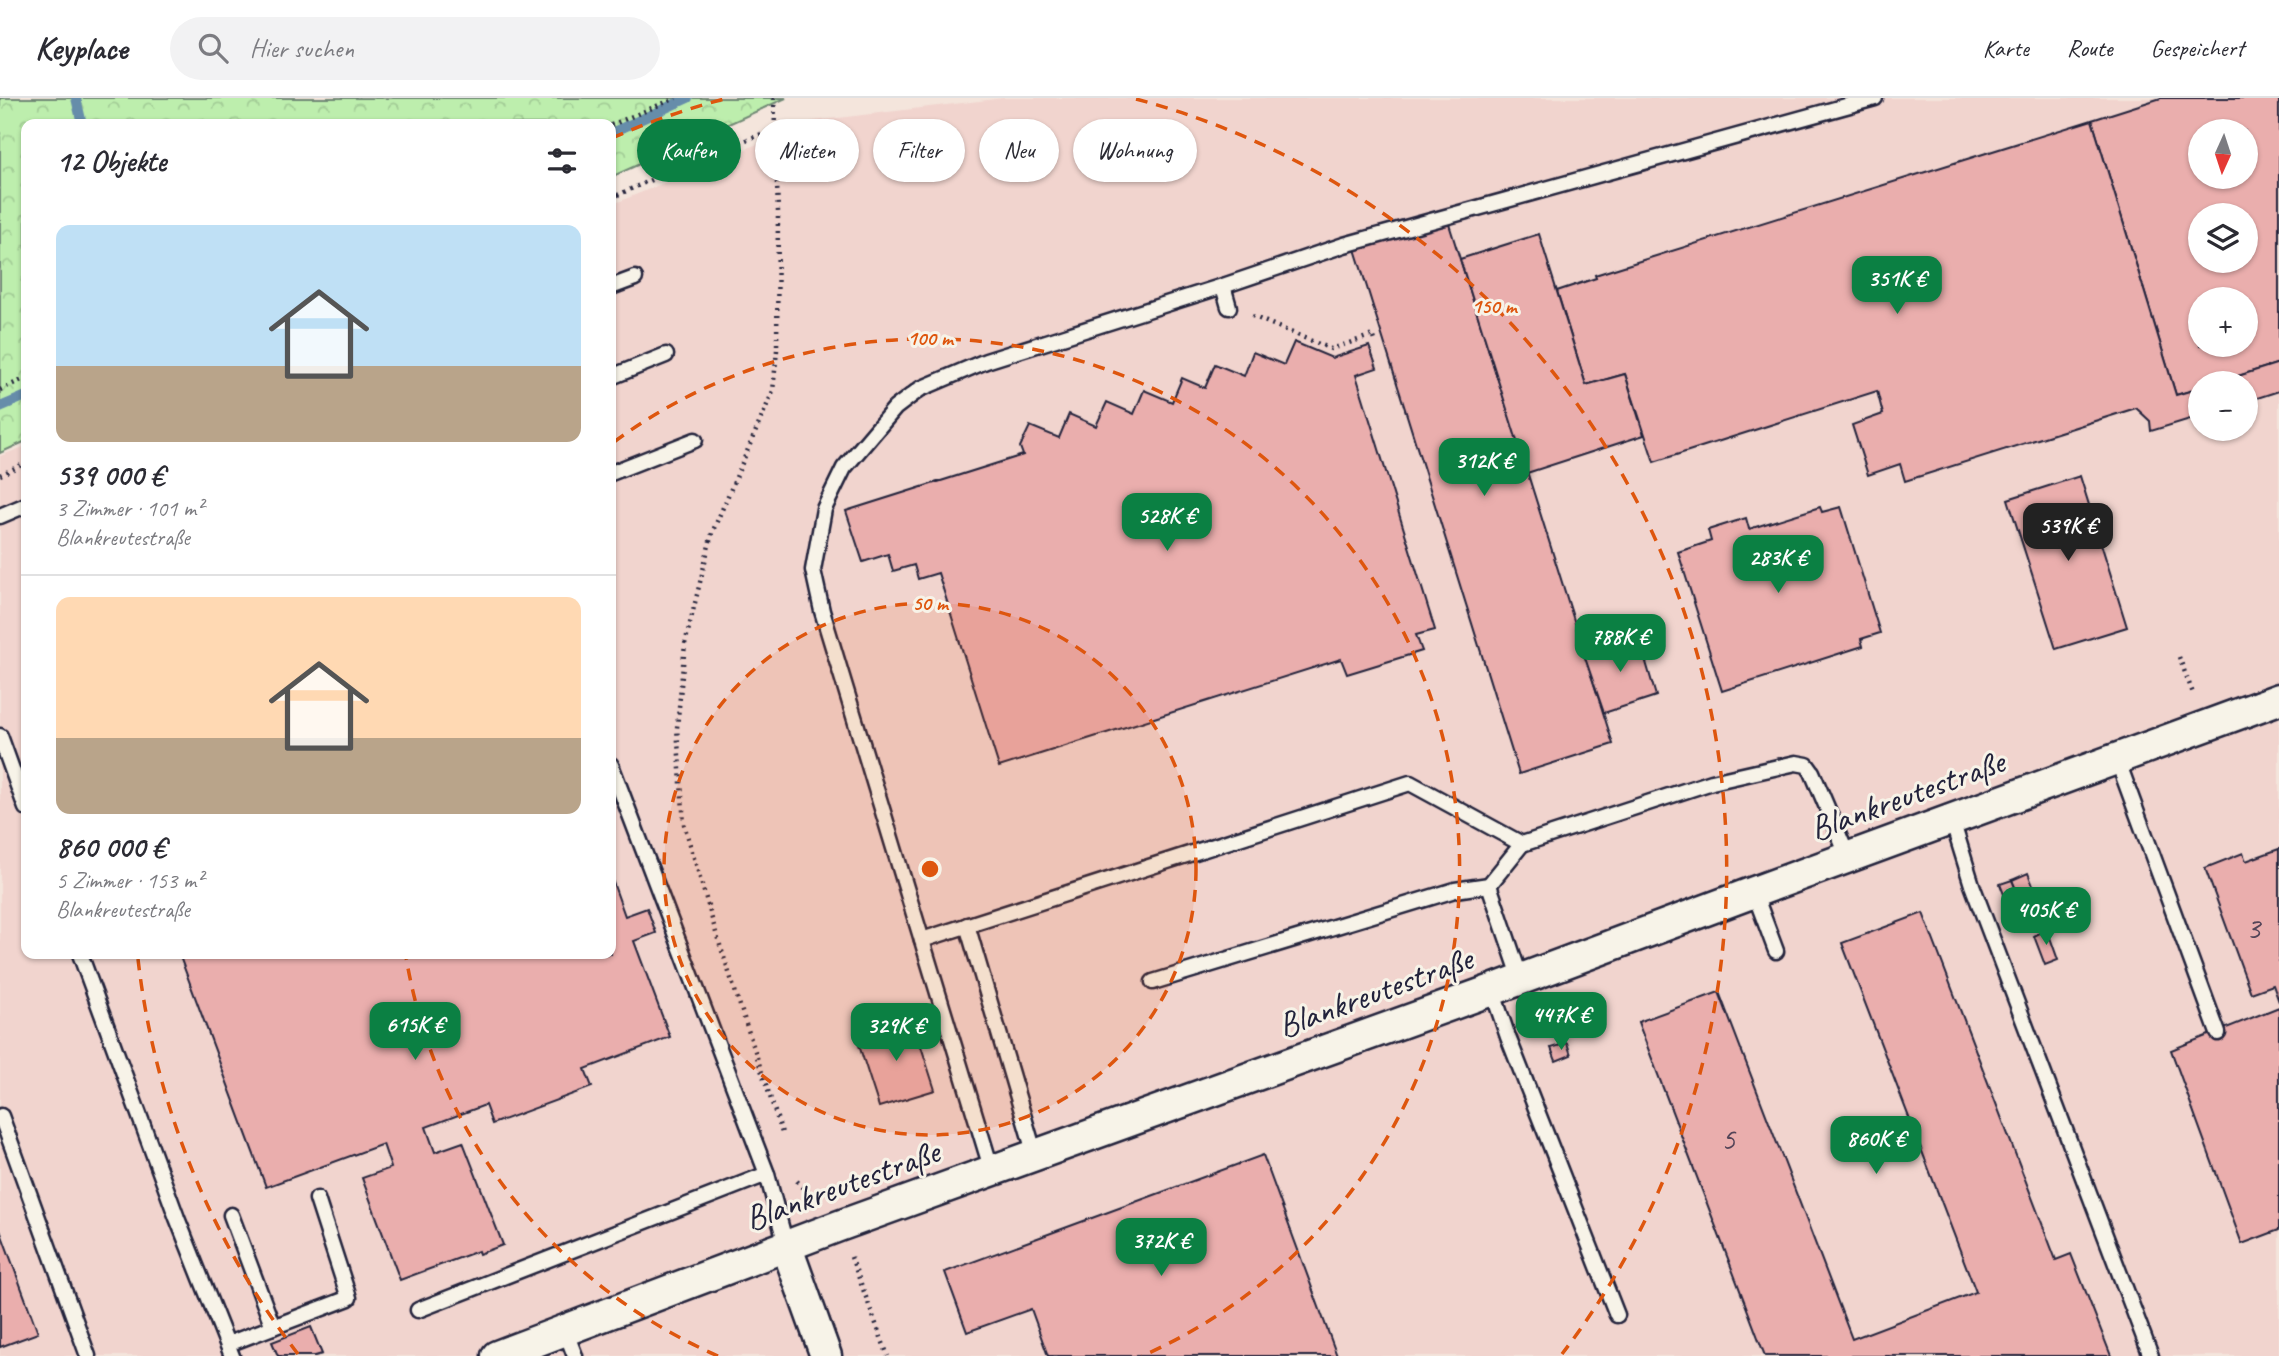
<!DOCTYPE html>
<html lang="de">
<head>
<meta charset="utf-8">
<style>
	body { margin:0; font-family:Caveat,sans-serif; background:#f2f2f3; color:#2b2b33; height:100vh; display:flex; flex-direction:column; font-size:26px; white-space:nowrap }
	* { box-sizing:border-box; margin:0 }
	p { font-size:23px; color:#7c7c81 }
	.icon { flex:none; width:38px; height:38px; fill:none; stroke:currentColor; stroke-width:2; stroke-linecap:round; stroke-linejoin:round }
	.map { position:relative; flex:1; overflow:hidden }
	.details { position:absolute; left:21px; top:21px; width:595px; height:840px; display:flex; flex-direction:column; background:#fff; border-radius:14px; box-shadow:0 2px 5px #0004 }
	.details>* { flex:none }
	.top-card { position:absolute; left:637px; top:21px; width:665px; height:63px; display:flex; gap:14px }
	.needle { width:46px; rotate:183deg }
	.controls { position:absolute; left:2188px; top:21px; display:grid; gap:14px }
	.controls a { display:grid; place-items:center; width:70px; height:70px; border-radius:50%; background:#fff; box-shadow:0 2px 5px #0004; font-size:35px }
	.price { position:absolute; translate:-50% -60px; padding:0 16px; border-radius:14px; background:#0b8043; color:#fff; font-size:23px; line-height:46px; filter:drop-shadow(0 2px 4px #0008) }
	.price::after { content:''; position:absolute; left:50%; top:42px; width:21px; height:16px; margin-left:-10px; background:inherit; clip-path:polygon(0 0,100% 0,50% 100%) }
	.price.selected { background:#222; color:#fff }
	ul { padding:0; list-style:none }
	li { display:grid; align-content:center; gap:14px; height:371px; padding:0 35px }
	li+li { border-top:2px solid #e1e1e2 }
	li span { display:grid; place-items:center; height:217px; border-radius:14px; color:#555 }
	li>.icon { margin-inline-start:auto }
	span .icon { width:126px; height:126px; fill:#fffc; stroke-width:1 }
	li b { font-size:30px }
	h2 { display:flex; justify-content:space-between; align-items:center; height:84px; padding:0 35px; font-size:30px }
	.tag { padding:0 24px; border-radius:32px; background:#fff; box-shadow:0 2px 5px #0004; font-size:24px; line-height:63px }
	.tag.selected { background:#0b8043; color:#fff }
	header { display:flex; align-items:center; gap:42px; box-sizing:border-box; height:98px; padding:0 35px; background:#fff; border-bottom:2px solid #e1e1e2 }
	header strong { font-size:33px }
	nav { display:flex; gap:38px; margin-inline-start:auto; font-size:24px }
	.search { width:490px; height:63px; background:#f2f2f3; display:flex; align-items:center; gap:18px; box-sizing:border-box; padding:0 24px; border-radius:38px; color:#7c7c81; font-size:26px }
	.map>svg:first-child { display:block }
	.built { fill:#f1d4ce; fill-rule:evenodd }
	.forest { fill:url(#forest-crowns); stroke:#708874; stroke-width:2 }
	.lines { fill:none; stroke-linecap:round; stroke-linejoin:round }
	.stream { stroke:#668daa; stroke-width:10 }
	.building { fill:#eaaead; stroke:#22223b; stroke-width:2; fill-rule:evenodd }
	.service-casing { stroke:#22223b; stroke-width:19 }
	.minor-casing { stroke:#22223b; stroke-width:35 }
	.path { stroke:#22223b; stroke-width:4.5; stroke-dasharray:2 5; stroke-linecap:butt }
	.service { stroke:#f7f3e8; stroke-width:14 }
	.minor { stroke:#f7f3e8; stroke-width:30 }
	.ring { fill:none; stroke:#de560e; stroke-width:3.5; stroke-dasharray:12 9 }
	.labels { text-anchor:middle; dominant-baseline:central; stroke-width:6; stroke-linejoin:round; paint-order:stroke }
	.number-label { font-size:32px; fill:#544558 }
	.street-label { font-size:35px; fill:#22223b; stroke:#f7f3e8 }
	.centre { fill:#de560e; stroke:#f7f3e8; stroke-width:3.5 }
	.ring-label { font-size:21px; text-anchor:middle; font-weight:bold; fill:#de560e; stroke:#f7f3e8; stroke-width:6; stroke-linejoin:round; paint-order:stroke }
</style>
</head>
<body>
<header>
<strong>Keyplace</strong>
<div class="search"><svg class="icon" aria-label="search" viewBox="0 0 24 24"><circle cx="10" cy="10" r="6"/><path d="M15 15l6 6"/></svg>Hier suchen</div>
<nav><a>Karte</a><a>Route</a><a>Gespeichert</a></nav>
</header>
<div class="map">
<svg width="2279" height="1258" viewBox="0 0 2279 1258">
	<defs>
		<pattern id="forest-crowns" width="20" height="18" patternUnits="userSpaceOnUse" patternTransform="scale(1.75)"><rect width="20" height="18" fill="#bdeead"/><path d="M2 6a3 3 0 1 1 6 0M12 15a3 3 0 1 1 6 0" fill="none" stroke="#a2cc96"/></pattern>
	</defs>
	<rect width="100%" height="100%" fill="#f4e5dc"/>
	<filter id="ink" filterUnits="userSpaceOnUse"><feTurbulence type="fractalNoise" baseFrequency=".0143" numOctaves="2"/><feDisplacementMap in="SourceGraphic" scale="14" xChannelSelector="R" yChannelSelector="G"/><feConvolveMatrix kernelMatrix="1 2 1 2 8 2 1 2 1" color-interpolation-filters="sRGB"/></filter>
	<g filter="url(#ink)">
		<!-- built -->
		<path class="built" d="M1004 0H2279V1258H0V358L26 348V856H611V107L813 23ZM2200 33H2245V79H2200ZM2200 117H2245V163H2200ZM2200 201H2245V247H2200ZM2200 285H2245V331H2200Z"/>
		<!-- forest -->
		<polygon class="forest" points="0,0 786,0 611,79 611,26 26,26 26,343 0,355"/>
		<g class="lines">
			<!-- stream -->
			<g class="stream">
				<polyline points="76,0 82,26"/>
				<polyline points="611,35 688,0"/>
				<polyline points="0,309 26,298"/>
			</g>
		</g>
		<!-- building -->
		<g class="building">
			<path d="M2161 0H2279V265L2216 285H2200V290L2176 297 2092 22ZM2200 33H2245V79H2200ZM2200 117H2245V163H2200ZM2200 201H2245V247H2200Z"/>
			<polygon points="2092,22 2176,297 2200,290 2200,318 2151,333 2150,323 2136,310 1905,383 1900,366 1868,377 1852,327 1883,316 1877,293 1654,364 1625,276 1586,287 1557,193 1596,180 1595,177"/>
			<polygon points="1448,123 1613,646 1519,676 1355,151"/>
			<polygon points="1539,136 1586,287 1625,276 1644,337 1527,375 1460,161"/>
			<polygon points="1294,244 1332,260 1369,248 1377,270 1356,277 1435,532 1416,537 1422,553 1347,576 1341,561 999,669 938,475 918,481 914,467 893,473 888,456 863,464 846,413 1023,357 1020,349 1030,328 1059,340 1069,316 1096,328 1107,304 1134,316 1144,292 1172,304 1182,280 1205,290 1215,266 1244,278 1253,254 1284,267"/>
			<polygon points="2279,265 2279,293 2245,304 2245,285 2216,285"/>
			<polygon points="2080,378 2127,529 2056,551 2008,401"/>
			<polygon points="1820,409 1822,414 1841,409 1880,535 1861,541 1863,548 1722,593 1678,454 1711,443 1708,432 1746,420 1749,431"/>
			<polygon points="1638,537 1656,598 1604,615 1583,554"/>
			<polygon points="2279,751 2279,904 2273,887 2251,895 2205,770 2243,755 2246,763"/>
			<polygon points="2028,775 2040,806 2024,812 2012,782"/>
			<polygon points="611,779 625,818 647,810 656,835 634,843 670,939 585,971 592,989 492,1026 485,1007 426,1029 435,1054 463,1044 503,1147 479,1156 478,1153 400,1182 362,1080 391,1070 383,1046 266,1089 179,856 611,856"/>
			<polygon points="2012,782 2019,799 2007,804 2000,786"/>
			<polygon points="1923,815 2056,1162 2071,1156 2111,1258 1765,1258 1638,924 1719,894 1852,1241 1976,1194 1842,845"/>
			<polygon points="2047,831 2058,862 2045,867 2034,838"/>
			<polygon points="2279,909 2279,1132 2242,1146 2171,952"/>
			<polygon points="912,920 935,992 879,1009 856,938"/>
			<polygon points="1567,945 1571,957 1556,963 1551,950"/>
			<polygon points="1263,1057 1337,1258 1048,1258 1031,1211 967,1234 945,1174"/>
			<polygon points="0,1132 38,1235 0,1249"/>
			<polygon points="311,1229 322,1256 315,1258 278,1258 272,1244"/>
		</g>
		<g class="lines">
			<defs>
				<g id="service">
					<polyline points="1223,188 1229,209"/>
					<polyline points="611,189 635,180"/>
					<polyline points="611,279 666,257"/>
					<polyline points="611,375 695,342"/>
					<polyline points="0,418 26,407"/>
					<polyline points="0,638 26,710"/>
					<polyline points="2117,661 2218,935"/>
					<polyline points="611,667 767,1076 786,1147"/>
					<polyline points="1952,722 1972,787 2151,1258"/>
					<polyline points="1754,794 1776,853"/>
					<polyline points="967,827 1035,1057"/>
					<polyline points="922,842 1410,685 1522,746 1712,684 1796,665 1807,667 1812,674 1848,759"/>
					<polyline points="80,856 177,1120 232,1258"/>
					<polyline points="1521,881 1489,787 1522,746"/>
					<polyline points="1153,884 1455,792 1489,787"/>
					<polyline points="1492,892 1508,939 1617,1217"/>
					<polyline points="1,1018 88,1258"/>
					<polyline points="992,1073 822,513 813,472 824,411 844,370 895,310 920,291 986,263 1223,188 1344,147 1875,0"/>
					<polyline points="231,1117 273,1229"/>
					<polyline points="418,1212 767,1076"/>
					<polyline points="565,1232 575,1258"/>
					<polyline points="228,1246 349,1200 317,1101"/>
				</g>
				<g id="minor">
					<polyline points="786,1147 826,1258"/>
					<polyline points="497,1258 839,1128 1492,892 1754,794 2279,601"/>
				</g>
			</defs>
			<!-- service casing -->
			<use href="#service" class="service-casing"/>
			<!-- minor casing -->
			<use href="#minor" class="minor-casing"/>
			<!-- path -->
			<g class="path">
				<polyline points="774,0 778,114 777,252 773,293 712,435 685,546 677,630 684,726 717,838 783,1038"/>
				<polyline points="611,27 676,0"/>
				<polyline points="611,100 697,61 777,30"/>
				<polyline points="1252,218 1331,251 1373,237 1376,245"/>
				<polyline points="0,292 26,280"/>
				<polyline points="0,377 26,365"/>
				<polyline points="2179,559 2194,598"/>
				<polyline points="797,1083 815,1102"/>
				<polyline points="851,1159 888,1258"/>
			</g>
			<!-- service -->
			<use href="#service" class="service"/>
			<!-- minor -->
			<use href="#minor" class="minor"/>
		</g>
	</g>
	<!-- distance rings -->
	<circle cx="930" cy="771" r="266" fill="#de560e" fill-opacity=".12"/>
	<g class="ring">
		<circle cx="930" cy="771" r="266"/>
		<path d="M718 1258A531 531 0 0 1 406 859M614 344A531 531 0 1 1 1142 1258"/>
		<path d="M298 1256A797 797 0 0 1 138 861M612 40A797 797 0 0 1 724 1M1136 1A797 797 0 0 1 1562 1256"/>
	</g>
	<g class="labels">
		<!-- number labels -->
		<g class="number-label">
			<text x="2253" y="829">3</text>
			<text x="1728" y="1040">5</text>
		</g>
		<!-- street labels -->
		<g class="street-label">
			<text transform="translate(1907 697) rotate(-20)">Blankreutestraße</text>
			<text transform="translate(1375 894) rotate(-20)">Blankreutestraße</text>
			<text transform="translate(842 1087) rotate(-20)">Blankreutestraße</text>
		</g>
	</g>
	<circle cx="930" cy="771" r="10" class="centre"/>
	<g class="ring-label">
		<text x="1494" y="215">150 m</text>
		<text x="930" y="247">100 m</text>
		<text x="930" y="512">50 m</text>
	</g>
</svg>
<div class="controls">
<a><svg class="needle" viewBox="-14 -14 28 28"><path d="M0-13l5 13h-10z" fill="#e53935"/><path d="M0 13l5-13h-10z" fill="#7c7c81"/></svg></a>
<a><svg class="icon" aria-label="layers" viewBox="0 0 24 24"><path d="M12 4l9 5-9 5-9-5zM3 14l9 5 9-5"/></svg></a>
<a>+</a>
<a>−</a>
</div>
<b class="price" style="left:1897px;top:218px">351K €</b>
<b class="price" style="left:1484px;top:400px">312K €</b>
<b class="price" style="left:1167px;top:455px">528K €</b>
<b class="price selected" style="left:2068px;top:465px">539K €</b>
<b class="price" style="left:1778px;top:497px">283K €</b>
<b class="price" style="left:1620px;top:576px">788K €</b>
<b class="price" style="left:2046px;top:849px">405K €</b>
<b class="price" style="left:1561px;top:954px">447K €</b>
<b class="price" style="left:415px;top:964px">615K €</b>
<b class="price" style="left:896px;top:965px">329K €</b>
<b class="price" style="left:1876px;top:1078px">860K €</b>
<b class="price" style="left:1161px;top:1180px">372K €</b>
<div class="top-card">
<a class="tag selected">Kaufen</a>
<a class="tag">Mieten</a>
<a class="tag">Filter</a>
<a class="tag">Neu</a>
<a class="tag">Wohnung</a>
</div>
<section class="details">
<h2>12 Objekte<svg class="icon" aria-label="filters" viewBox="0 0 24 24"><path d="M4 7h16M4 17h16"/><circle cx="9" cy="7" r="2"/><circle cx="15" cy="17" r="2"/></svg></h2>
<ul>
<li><span style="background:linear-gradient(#bfe0f5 65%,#b9a48a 0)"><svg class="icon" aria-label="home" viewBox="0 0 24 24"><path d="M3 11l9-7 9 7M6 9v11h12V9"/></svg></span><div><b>539 000 €</b><p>3 Zimmer · 101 m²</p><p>Blankreutestraße</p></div></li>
<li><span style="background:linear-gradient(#ffd9b3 65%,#b9a48a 0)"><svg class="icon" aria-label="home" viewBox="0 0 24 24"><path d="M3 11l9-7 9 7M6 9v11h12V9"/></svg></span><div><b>860 000 €</b><p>5 Zimmer · 153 m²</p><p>Blankreutestraße</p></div></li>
</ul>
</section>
</div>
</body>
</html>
